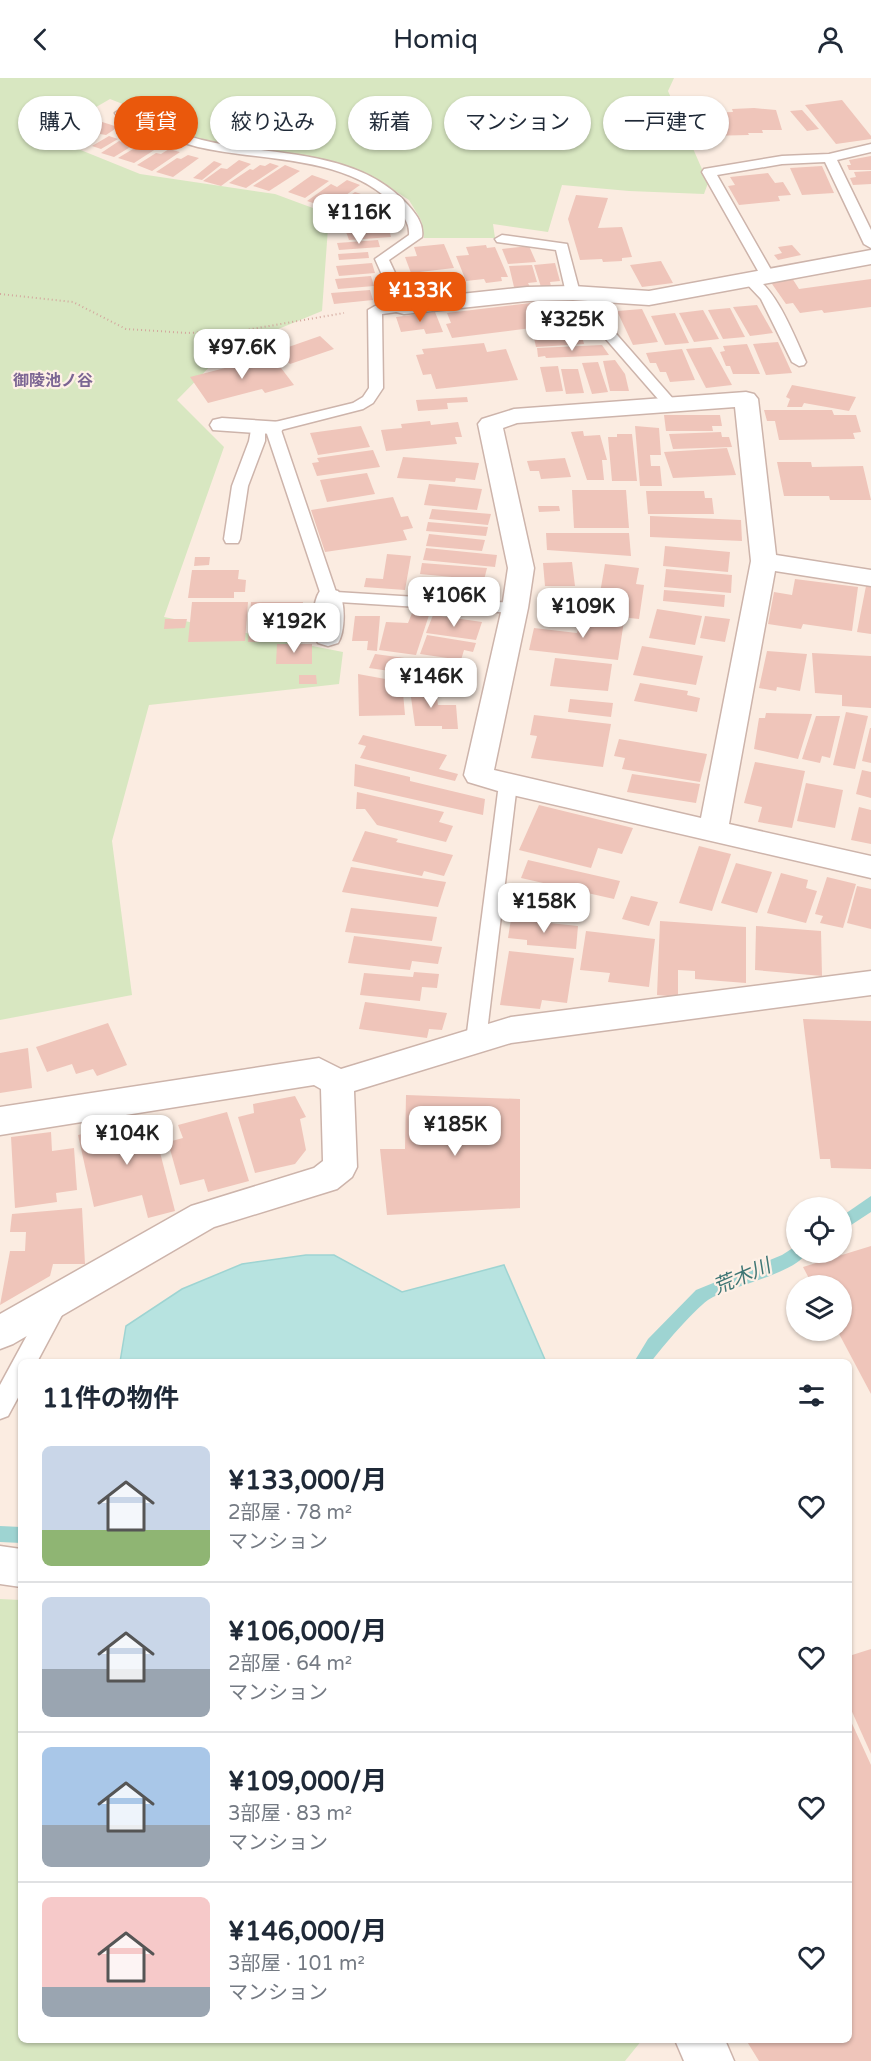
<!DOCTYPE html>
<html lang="ja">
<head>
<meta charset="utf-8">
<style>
	body { margin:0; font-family:"Varela Round","Noto Sans JP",sans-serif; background:#f2f2f3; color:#1f2937; height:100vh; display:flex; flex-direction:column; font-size:22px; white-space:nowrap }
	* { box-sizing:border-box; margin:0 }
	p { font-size:20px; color:#747a83 }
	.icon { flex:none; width:33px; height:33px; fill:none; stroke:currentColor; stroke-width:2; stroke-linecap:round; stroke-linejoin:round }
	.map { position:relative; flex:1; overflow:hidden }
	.drawer { position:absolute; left:18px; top:1281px; width:834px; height:684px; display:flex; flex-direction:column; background:#fff; border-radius:9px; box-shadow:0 2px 4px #0004 }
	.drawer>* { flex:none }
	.hud { position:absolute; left:18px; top:18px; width:836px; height:54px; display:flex; gap:12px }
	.controls { position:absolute; left:786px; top:1119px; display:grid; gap:12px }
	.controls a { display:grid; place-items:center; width:66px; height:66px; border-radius:50%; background:#fff; box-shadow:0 2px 4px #0004; font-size:30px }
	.price { position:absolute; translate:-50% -51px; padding:0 14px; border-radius:12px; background:#fff; color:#222; font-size:20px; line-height:39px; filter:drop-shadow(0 2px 3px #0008) }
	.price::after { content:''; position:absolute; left:50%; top:36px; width:18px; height:14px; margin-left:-9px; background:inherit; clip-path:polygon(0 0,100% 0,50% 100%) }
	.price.selected { background:#ea580c; color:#fff }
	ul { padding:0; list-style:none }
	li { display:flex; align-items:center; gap:18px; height:150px; padding:0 24px }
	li+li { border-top:2px solid #e0e1e3 }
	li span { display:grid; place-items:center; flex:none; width:168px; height:120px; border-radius:9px; color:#555 }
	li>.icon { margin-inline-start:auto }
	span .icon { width:72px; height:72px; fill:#fffc; stroke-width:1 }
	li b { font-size:26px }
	h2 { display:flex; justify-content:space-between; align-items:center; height:72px; padding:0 24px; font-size:26px }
	.tag { padding:0 21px; border-radius:27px; background:#fff; box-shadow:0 2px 4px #0004; font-size:21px; line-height:54px }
	.tag.selected { background:#ea580c; color:#fff }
	header { display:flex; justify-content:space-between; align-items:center; height:78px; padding:0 24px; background:#fff; font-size:27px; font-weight:600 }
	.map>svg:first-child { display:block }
	.green { fill:#d8e7c1 }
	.water { fill:#b7e3e0; stroke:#9ed4d2; stroke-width:1.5 }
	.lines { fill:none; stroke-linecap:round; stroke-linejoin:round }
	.stream { fill:#9ed4d2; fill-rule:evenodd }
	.building { fill:#efc5ba }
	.service-casing { stroke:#cdb4ab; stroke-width:3 }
	.minor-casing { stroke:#cdb4ab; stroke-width:3 }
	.path { stroke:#d3a89e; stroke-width:2; stroke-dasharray:1 3; stroke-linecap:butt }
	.service { fill:#fff; fill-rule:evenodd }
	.minor { fill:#fff; fill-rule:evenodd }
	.labels { text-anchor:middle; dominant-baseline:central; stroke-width:4.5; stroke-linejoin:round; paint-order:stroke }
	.far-neighbourhood-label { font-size:16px; font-weight:bold; fill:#7b6593; stroke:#fef0e6 }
	.water-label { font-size:20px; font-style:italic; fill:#3f7674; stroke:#fef0e6 }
</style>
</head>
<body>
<header><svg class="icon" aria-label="back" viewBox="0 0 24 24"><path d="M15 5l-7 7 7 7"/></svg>Homiq<svg class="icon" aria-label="person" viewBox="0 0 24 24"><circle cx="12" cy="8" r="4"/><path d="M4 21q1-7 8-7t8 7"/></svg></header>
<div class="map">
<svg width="871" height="1983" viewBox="0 0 871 1983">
	<rect width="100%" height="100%" fill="#fbece1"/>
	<!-- green -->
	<g class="green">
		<polygon points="0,0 674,0 668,13 708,105 704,116 629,113 562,107 548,154 493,146 495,160 424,160 421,142 409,122 380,103 349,89 199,61 161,41 110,21 46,58 140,96 275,116 329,136 322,233 225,273 177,322 224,369 164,539 343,574 339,606 149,627 112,763 132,917 0,942"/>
		<polygon points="0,1521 21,1522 21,1962 642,1962 625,1983 0,1983"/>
	</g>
	<!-- water -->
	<polygon class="water" points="306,1177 334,1177 402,1214 504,1187 546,1284 120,1284 126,1248 182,1211 242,1186"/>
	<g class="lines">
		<!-- stream -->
		<g class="stream">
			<polygon points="871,1118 871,1134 842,1153 842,1138"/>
			<path d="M796 1168V1174H807C796 1196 729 1208 708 1222 693 1233 662 1269 651 1284H634L648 1261 696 1212 782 1177Z"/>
			<polygon points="0,1448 21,1449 21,1465 0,1464"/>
		</g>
	</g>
	<!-- building -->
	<g class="building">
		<polygon points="842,22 871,58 871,61 836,66 805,27"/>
		<polygon points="754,30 776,32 782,52 762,52 763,55 748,55 749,57 707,58 701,35 733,34 732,31"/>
		<polygon points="802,32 819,51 807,53 790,33"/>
		<polygon points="99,43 118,49 106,57 100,56 90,63 77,59"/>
		<polygon points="109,58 118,61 101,71 92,68"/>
		<polygon points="131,60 140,63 114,79 101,75 119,63 124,65"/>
		<polygon points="151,63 162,67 134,85 118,80 138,68 141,69"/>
		<polygon points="169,71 180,74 152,93 137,87 156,75 161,76"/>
		<polygon points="188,77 199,80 173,99 156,94 177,80 181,81"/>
		<polygon points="871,78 871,92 849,92 847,87 851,87 849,82"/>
		<polygon points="239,82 251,86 221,108 203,103 221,90 227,91"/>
		<polygon points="214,83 222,86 202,102 193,100"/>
		<polygon points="270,85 279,88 246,110 229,105 250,91 253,92 260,87 265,88"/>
		<polygon points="285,87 300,93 269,113 253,108"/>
		<polygon points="822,88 834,115 802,117 790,90"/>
		<polygon points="871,93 871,106 853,107 850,100 856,99 854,94"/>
		<polygon points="768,95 775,105 783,104 791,117 778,118 780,123 739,127 728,108 735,107 730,99"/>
		<polygon points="312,97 329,103 305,120 288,114"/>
		<polygon points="347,102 360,107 328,130 307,123 331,106 337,109"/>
		<polygon points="355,114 382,123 370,131 355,125 344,133 333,129"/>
		<polygon points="576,117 608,120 598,150 622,149 632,179 622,180 622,183 603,184 602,181 580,182 568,141"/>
		<polygon points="384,133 387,145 343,148 340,136"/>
		<polygon points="388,147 391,159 349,162 345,151"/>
		<polygon points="378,162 380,169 339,172 337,165"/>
		<polygon points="444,166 454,190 411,195 405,179 417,178 414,169"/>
		<polygon points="486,167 487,170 495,169 508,199 501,199 502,203 486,205 484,201 466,203 456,178 469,177 466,169"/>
		<polygon points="792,167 801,177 778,182 774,177 782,175 778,169"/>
		<polygon points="529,168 536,184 508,186 502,171"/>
		<polygon points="368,174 369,180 339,182 338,176"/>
		<polygon points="661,183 673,205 642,209 630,187"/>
		<polygon points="372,185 375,195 339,198 336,188"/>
		<polygon points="555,185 560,203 550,204 551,208 541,209 534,187"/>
		<polygon points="532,187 537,204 528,205 530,209 514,209 509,188"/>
		<polygon points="453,195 457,205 452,206 455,213 441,215 434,197"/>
		<polygon points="371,198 374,208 338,211 335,201"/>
		<polygon points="432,198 439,216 419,219 417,213 409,214 404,201"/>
		<polygon points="792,200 799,211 871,201 871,229 824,235 822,232 800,235 793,225 786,226 770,203"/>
		<polygon points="370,212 373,222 334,226 331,215"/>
		<polygon points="530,225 534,232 539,232 547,248 452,260 446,246 451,245 447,235"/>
		<polygon points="757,227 773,255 750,258 733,229"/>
		<polygon points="730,230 745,259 723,261 708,232"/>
		<polygon points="642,231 658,264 633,267 617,233"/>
		<polygon points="703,232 719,261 694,264 679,235"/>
		<polygon points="435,234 443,254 426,256 424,251 401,254 396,239"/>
		<polygon points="675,235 689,265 665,267 651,238"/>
		<polygon points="320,258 334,271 290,286 277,273"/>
		<polygon points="582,258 584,266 536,269 534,260"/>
		<polygon points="778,264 792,295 766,297 753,266"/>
		<polygon points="484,265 487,274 506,271 518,302 436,311 431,296 423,297 416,277 424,276 422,271"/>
		<polygon points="747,266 760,296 733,296 730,288 726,288 720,274 725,273 723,268"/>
		<polygon points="602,267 609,277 546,280 545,278 538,279 537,270"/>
		<polygon points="711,269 732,307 706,310 686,271"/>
		<polygon points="682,271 695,302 670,304 666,294 660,294 656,285 650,285 646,275"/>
		<polygon points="272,278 294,307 265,315 262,311 208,325 190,299"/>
		<polygon points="615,282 625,296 629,313 610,313 603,283"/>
		<polygon points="598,284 608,314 592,316 582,285"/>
		<polygon points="558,288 563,313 546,314 540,289"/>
		<polygon points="561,291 578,291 584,315 566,316"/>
		<polygon points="792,307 856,319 849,333 804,325 802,329 787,329 790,321 786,319"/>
		<polygon points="467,319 468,324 447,325 448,331 418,333 416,322"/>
		<polygon points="764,332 832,332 834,337 856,337 861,354 853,355 855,361 779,362 775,343 767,343"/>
		<polygon points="664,337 720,337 722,348 712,348 713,353 666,353"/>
		<polygon points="430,343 431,347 458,344 462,359 455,359 457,366 386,373 381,352 402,350 401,346"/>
		<polygon points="361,348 370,369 318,377 310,355"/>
		<polygon points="635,348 659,350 661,377 650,377 651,388 660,388 662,408 640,408"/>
		<polygon points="583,353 584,358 600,357 607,382 602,382 604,402 587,402 571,354"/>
		<polygon points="721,354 722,359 729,359 732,369 673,371 669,356"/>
		<polygon points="617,356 632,356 637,403 612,403 608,359 617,359"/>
		<polygon points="727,370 736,397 673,400 664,374"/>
		<polygon points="373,372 380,389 317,398 312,385 319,384 317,380"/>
		<polygon points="403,379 479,385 475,402 456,400 455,404 397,400"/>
		<polygon points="565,380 571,399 541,401 539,393 530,393 527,383"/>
		<polygon points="777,384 811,384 812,389 863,388 871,422 830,422 829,418 784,418"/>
		<polygon points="367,395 375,416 327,424 320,402"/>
		<polygon points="429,406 482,411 477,432 424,427"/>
		<polygon points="572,412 626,412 629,450 574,450"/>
		<polygon points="646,413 704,413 705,420 712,420 714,436 648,436"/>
		<polygon points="393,419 401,439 408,438 413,450 403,452 407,462 325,474 311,432"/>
		<polygon points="538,428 559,428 560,433 539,434"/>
		<polygon points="432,431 491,436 488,447 429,441"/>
		<polygon points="650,438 741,442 742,463 650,459"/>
		<polygon points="428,444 488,449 486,458 426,453"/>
		<polygon points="546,455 629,455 631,478 547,472"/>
		<polygon points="429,456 485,462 482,473 426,468"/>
		<polygon points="665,468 730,474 728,494 663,488"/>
		<polygon points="426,470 497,477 495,489 423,482"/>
		<polygon points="387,476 411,478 405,512 364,509 366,500 383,501"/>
		<polygon points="195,479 210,479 209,487 194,488"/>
		<polygon points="572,484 575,508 545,508 543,485"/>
		<polygon points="422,485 487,490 484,502 420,496"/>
		<polygon points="605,486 639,490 636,506 644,507 639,541 583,535 586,514 600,515"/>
		<polygon points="666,491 732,497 731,515 664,509"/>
		<polygon points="192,492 239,492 238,501 246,502 245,514 234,514 234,520 188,520"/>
		<polygon points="419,499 483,504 482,517 417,512"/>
		<polygon points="795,501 858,509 852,553 803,546 801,551 768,546 774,514 792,517"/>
		<polygon points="866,508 871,508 871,556 857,554"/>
		<polygon points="664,512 725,517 724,529 663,523"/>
		<polygon points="192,524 248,524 245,563 188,564"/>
		<polygon points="251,524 303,524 301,563 248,564"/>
		<polygon points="657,531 702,538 695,567 649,560"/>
		<polygon points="412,535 429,537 416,577 379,572 386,544 408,545"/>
		<polygon points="433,537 482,544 476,562 426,555"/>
		<polygon points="355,538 380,538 377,573 367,572 368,563 352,563"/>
		<polygon points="581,538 624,543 618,582 529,572 534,550 577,555"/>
		<polygon points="705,538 730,541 725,564 700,560"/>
		<polygon points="165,541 187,541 185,550 164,551"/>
		<polygon points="427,557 476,565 473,574 464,572 461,582 420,576"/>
		<polygon points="277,566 312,566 312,586 276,586"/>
		<polygon points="642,568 703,578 696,607 633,597"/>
		<polygon points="767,573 807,576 800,613 777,609 776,613 759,610"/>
		<polygon points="812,575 871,578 871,630 842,628 842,617 815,615"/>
		<polygon points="375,576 471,589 464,610 409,600 410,596 369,590"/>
		<polygon points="555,580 612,586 608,613 550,608"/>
		<polygon points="358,596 402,604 405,637 359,638"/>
		<polygon points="299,597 316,597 317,606 299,606"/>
		<polygon points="409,605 435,609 438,627 456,627 458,651 442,651 442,648 415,648"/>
		<polygon points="640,605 688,613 687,617 700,620 697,634 634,623"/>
		<polygon points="570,621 613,625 611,639 568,634"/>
		<polygon points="846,634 868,638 855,691 833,687"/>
		<polygon points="766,635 812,636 798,681 754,671 759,640 765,640"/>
		<polygon points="534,637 611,646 603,689 531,680 537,658 530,657"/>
		<polygon points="816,638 840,638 830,680 822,678 820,685 802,681"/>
		<polygon points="870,650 871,650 871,685 862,683"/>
		<polygon points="363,657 447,677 439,691 458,696 455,703 360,680 366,668 358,666"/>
		<polygon points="619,661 707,676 700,704 622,691 625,680 614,678"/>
		<polygon points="755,684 805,693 792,750 758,744 762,729 744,725"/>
		<polygon points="355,686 410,699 410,703 485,721 483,737 354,708"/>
		<polygon points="862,692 871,694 871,720 856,716"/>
		<polygon points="632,696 700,706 696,725 627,714"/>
		<polygon points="806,705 843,712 835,750 797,743"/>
		<polygon points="357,714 444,734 439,744 453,748 446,764 377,747 365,731 356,731"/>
		<polygon points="539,727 633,750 622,776 598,770 591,790 519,772"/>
		<polygon points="859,729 871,732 871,766 851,762"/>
		<polygon points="365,753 398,761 396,764 453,777 444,798 424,793 422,798 352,783"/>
		<polygon points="699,768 731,776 712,833 679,825"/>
		<polygon points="528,782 620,803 614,821 521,800"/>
		<polygon points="736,785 772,794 757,835 721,825"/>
		<polygon points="351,789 446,804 438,829 342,814"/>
		<polygon points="781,795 808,802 806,810 817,813 806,845 767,835"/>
		<polygon points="827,799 856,806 843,850 820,845 823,838 815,836"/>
		<polygon points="857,808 871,811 871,851 847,845"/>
		<polygon points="631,818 658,824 649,848 622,841"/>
		<polygon points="351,830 437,839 432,863 345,854"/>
		<polygon points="511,841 578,848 576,871 527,867 527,862 508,860"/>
		<polygon points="660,843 746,849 746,905 695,901 695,893 678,892 678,919 657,917"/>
		<polygon points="756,848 821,853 822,898 755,892"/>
		<polygon points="586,853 655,861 649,909 608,904 610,895 580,892"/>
		<polygon points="354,858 442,869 438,886 412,883 410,892 348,885"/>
		<polygon points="509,873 574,880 567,925 542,922 540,931 500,927"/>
		<polygon points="414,894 439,896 437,910 422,909 420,923 360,917 364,895 413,899"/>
		<polygon points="365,924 447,935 442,952 429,951 427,960 359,951"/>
		<polygon points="803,941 871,943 871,1091 831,1090 830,1081 820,1081"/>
		<polygon points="108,945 127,987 97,998 93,991 76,996 72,986 47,994 36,969"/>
		<polygon points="28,970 32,1010 0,1015 0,975"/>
		<polygon points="406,1017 520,1021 520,1130 387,1137 380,1071 405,1071"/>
		<polygon points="295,1018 306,1039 300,1041 306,1072 295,1086 255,1095 238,1039 254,1035 253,1026"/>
		<polygon points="227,1034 249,1103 208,1114 204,1101 180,1107 168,1064 183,1060 178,1047"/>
		<polygon points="151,1039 175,1133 148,1140 142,1117 94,1129 78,1057"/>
		<polygon points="51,1054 52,1073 74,1070 77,1112 56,1115 57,1124 15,1130 11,1059"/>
		<polygon points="82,1130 85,1186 53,1186 50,1198 0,1227 10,1173 25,1173 26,1154 10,1154 12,1136"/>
		<polygon points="871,1168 871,1316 837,1252 842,1252 842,1208 813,1208 803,1189"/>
		<polygon points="871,1571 871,1676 849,1627 849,1578"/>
		<polygon points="849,1639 871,1687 871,1983 759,1983 746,1962 849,1962"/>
	</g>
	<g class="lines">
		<defs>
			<g id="service">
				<path d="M121 31C149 38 174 55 202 62 272 79 357 70 408 127 416 136 424 146 422 159L389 182 411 229 404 233 382 236 383 310 373 325 363 331 281 352 336 514 515 525 521 526 523 530 521 534 515 535 323 523 265 350V363L248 408 240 461 238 465H226L224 461 232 408 249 363 252 346 257 344 264 349 267 346 353 325 363 319 369 310 368 232 375 228 395 226 375 181 409 157C410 145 403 138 396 129 348 76 262 84 198 69 170 62 143 49 117 38L115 35Z"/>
				<polygon points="871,66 871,74 837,82 871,152 871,170 864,166 825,84 782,86 717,97 774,197 772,200 762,200 702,94 704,91 782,78 829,76"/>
				<polygon points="502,157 567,166 580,215 578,218 568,218 566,215 556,172 497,164 495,161"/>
				<path d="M750 198C774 204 796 262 806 284L804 287 799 288 792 284 761 221 743 202Z"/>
				<polygon points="595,214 602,218 601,231 611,250 675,323 678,326 675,329 665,329 598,252 587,231 588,218"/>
				<polygon points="508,700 515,701 517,706 486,962 483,968 476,970 469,968 466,962 499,706 501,701"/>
				<polygon points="58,1212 66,1215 70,1222 37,1284 21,1284 21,1314 8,1338 0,1341 0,1307 50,1215"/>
			</g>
			<g id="minor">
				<polygon points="871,172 871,186 649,227 573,222 527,223 404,236 396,234 393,229 396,224 404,222 527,209 573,208 649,213"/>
				<path d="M746 314 754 316 758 321 776 477 871 492V508L775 493 729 746 871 778V800L508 716 468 704 464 697 502 530 508 490 478 346 482 341 514 331ZM735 329 751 483 701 740 494 692 528 530 534 490 503 350 517 345Z"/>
				<polygon points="222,340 281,344 284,349 281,354 272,356 213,352 210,347 213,342"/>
				<path d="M329 511 338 513C346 524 345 554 338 565L328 568 318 565C311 554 312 524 320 513Z"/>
				<polygon points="871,893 871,917 511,965 354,1013 357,1089 352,1099 337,1111 214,1149 13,1266 0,1271 0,1236 191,1128 314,1090 323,1083 321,1011 314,1007 0,1057 0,1029 319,980 341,991 511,939"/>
				<polygon points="0,1468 21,1471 21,1509 0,1506"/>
				<polygon points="675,1962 725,1962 734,1983 684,1983"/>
			</g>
		</defs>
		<!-- service casing -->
		<use href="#service" class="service-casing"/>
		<!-- minor casing -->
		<use href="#minor" class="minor-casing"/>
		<!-- path -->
		<polyline class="path" points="0,216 73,224 126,251 187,255 246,252 344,235"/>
		<!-- service -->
		<use href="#service" class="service"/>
		<!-- minor -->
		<use href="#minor" class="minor"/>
	</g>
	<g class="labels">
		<!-- far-neighbourhood labels -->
		<g class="far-neighbourhood-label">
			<text x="53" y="303">御陵池ノ谷</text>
		</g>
		<!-- water labels -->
		<g class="water-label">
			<text transform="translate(742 1199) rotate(-23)">荒木川</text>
		</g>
	</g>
</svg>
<div class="controls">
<a><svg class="icon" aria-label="locate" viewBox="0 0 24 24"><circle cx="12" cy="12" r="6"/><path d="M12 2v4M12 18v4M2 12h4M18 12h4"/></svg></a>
<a><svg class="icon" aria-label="layers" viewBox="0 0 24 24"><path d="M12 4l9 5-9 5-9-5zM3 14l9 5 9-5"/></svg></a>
</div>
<b class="price" style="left:359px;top:167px">¥116K</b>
<b class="price selected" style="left:420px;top:245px">¥133K</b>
<b class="price" style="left:572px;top:274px">¥325K</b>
<b class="price" style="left:242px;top:302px">¥97.6K</b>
<b class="price" style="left:454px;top:550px">¥106K</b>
<b class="price" style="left:583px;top:561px">¥109K</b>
<b class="price" style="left:294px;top:576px">¥192K</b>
<b class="price" style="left:431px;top:631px">¥146K</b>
<b class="price" style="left:544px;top:856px">¥158K</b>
<b class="price" style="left:455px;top:1079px">¥185K</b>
<b class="price" style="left:127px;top:1088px">¥104K</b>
<div class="hud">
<a class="tag">購入</a>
<a class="tag selected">賃貸</a>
<a class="tag">絞り込み</a>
<a class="tag">新着</a>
<a class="tag">マンション</a>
<a class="tag">一戸建て</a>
</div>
<section class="drawer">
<h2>11件の物件<svg class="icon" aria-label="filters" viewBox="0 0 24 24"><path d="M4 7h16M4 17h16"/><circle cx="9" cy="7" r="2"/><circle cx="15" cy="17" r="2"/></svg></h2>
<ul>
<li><span style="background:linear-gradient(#c9d6e8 70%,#8fb573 0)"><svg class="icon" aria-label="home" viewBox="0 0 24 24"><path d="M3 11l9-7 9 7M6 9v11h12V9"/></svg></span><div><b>¥133,000/月</b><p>2部屋 · 78 m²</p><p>マンション</p></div><svg class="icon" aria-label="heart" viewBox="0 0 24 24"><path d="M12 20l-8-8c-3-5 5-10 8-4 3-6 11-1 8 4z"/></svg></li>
<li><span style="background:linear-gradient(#c9d6e8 60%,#9aa5b1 0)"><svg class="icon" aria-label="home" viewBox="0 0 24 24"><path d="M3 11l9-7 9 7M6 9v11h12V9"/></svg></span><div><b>¥106,000/月</b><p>2部屋 · 64 m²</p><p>マンション</p></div><svg class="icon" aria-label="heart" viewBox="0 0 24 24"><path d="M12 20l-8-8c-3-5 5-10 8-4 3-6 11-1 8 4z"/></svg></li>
<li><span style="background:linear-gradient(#a9c7e8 65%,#9aa5b1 0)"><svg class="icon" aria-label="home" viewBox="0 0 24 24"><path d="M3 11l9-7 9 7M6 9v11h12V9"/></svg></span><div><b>¥109,000/月</b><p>3部屋 · 83 m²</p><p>マンション</p></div><svg class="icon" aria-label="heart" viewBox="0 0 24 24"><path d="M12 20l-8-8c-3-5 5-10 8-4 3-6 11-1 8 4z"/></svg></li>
<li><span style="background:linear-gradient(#f6c9c9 75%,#9aa5b1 0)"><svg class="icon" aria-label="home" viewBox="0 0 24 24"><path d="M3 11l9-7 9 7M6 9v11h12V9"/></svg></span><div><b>¥146,000/月</b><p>3部屋 · 101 m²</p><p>マンション</p></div><svg class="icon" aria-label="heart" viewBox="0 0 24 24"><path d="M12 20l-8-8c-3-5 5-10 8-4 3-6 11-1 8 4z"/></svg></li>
</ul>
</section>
</div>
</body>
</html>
